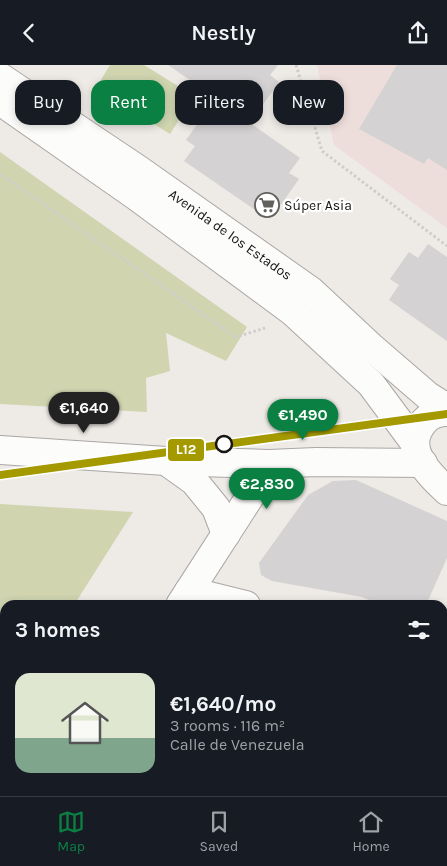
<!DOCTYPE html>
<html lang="en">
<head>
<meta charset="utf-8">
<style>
	body { margin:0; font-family:Karla,sans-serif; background:#242831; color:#f1f3f6; height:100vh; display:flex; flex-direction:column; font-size:19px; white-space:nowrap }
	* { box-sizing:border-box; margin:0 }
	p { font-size:16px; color:#9ea1a6 }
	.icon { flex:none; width:28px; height:28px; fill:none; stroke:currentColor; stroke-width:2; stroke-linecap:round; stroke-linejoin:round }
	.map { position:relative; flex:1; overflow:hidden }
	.sheet { position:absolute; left:0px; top:535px; width:448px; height:196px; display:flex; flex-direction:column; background:#171b24; border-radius:15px 15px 0 0; box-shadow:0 2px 8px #0003 }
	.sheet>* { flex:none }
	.guide { position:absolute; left:15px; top:15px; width:418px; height:45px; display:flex; gap:10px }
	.price { position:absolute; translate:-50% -42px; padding:0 11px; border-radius:18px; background:#0b8043; color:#fff; font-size:16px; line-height:32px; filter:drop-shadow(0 1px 2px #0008) }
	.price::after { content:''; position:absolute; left:50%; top:30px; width:15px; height:11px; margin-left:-8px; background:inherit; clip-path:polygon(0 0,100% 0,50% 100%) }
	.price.selected { background:#222; color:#fff }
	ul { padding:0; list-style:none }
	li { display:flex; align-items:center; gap:15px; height:125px; padding:0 15px }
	li span { display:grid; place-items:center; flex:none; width:140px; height:100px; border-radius:15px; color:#555 }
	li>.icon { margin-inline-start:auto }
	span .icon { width:60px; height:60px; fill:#fffc; stroke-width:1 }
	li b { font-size:21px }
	h2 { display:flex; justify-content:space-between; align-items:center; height:60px; padding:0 15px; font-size:21px }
	.tag { padding:0 18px; border-radius:15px; background:#171b24; box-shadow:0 2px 8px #0003; font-size:18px; line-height:45px }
	.tag.selected { background:#0b8043; color:#fff }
	header { display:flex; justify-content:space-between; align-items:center; height:65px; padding:0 15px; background:#171b24; font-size:22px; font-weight:600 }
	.tabs { display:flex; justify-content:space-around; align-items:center; height:70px; border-top:1px solid #363941; background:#171b24; font-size:14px; color:#9ea1a6 }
	.tabs a { display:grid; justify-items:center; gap:2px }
	.tabs .selected { color:#0b8043 }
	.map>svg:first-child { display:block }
	.education { fill:#eededb }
	.green { fill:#d0d5b0 }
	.water { fill:#70c5d5 }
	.building { fill:#d4d2d2 }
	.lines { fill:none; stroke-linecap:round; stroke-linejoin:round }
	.street-casing { stroke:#aaa7a5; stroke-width:30 }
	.secondary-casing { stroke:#aaa7a5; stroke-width:30 }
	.path { stroke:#cfcdcc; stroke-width:3; stroke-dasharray:2.5 2.5; stroke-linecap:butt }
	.street { stroke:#fcfcfb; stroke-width:28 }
	.secondary { stroke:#fcfcfb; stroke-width:28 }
	.metro-1-casing { stroke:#fff; stroke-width:11 }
	.metro-1 { stroke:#a49a00; stroke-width:8 }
	.stop-dot { fill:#fff; stroke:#171512; stroke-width:2.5 }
	.labels { text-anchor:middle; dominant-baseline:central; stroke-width:4.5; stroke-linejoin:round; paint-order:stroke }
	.poi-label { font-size:14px; fill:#171512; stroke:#fff; text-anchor:start }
	.street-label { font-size:14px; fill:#171512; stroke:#fff }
	.line-badge { stroke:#fff; stroke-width:2 }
	.badge-label { font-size:14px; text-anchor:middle; font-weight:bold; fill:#fff }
</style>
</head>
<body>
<header><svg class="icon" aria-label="back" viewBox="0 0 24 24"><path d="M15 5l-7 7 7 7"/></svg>Nestly<svg class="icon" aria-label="share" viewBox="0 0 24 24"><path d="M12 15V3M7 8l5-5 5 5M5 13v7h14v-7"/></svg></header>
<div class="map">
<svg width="447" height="731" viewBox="0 0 447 731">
	<rect width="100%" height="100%" fill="#eeeae6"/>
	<!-- education -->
	<g class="education">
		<polygon points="317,0 447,0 447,163 334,80"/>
		<polygon points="0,591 5,593 5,699 0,707"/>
	</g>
	<!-- green -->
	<g class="green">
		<polygon points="110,0 144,0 194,31 170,69 96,23"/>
		<polygon points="0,87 247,262 226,296 166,268 170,306 146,313 147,347 0,339"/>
		<polygon points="0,439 133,447 74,540 5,540 5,585 0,584"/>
		<polygon points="447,553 447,731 342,731 344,726 442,726 442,562"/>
		<polygon points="118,726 178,726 178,731 116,731"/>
	</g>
	<!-- water -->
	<polygon class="water" points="447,646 447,731 407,731 402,726 442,726 443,653"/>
	<!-- building -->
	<g class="building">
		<polygon points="168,0 278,0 270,10 279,17 250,58 300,93 289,108 299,114 280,141 271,135 261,149 184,96 195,81 186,75 216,33"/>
		<polygon points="397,0 447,0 447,105 428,93 424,99 359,64"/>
		<polygon points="428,179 447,192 447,276 389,235 399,220 390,214 409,187 418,193"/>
		<polygon points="356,415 447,456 447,493 426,540 381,540 362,532 272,516 261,510 259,498 308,430 333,416"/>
	</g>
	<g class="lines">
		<defs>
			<g id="street">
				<polyline points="0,385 166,396 269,399 316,397 423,398"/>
				<polyline points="166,396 194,416 216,443 226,469"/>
				<polyline points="189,526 246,540"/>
				<polyline points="180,540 260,416 269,399"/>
				<polyline points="41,731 44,726"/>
				<polyline points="317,731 320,726"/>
			</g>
			<g id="secondary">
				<path id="s1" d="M0 12 139 105 311 226 370 281 428 331 447 343"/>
				<polyline points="0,36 136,131 293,247 371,319 414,377"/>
				<path d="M447 347C438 347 429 350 423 358 402 384 428 408 447 426"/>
			</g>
		</defs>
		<!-- street casing -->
		<use href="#street" class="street-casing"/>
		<!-- secondary casing -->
		<use href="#secondary" class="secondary-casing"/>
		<!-- path -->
		<g class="path">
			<polyline points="296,0 322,86 447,181"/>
			<polyline points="0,109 236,272 265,263"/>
			<polyline points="442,601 447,593"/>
			<polyline points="372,731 375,726"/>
		</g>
		<!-- street -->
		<use href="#street" class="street"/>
		<!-- secondary -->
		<use href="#secondary" class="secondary"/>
		<defs>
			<polyline id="metro-1" points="0,410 447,349"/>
		</defs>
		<!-- metro-1 casing -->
		<use href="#metro-1" class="metro-1-casing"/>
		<!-- metro-1 -->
		<use href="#metro-1" class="metro-1"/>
	</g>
	<!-- icons -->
	<defs>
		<symbol id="supermarket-ring" viewBox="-11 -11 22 22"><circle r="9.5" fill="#fff" stroke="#62605c" stroke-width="1.5"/><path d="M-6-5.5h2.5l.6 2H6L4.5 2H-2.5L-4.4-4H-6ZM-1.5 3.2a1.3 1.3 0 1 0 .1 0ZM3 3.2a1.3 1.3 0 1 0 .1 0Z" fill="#62605c"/></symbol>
	</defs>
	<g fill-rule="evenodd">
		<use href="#supermarket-ring" x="253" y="126" width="28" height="28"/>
	</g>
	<!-- markers -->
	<circle class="stop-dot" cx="224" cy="379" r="8"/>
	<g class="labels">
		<!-- poi labels -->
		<g class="poi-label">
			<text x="284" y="140">Súper Asia</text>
		</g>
		<!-- street labels -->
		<g class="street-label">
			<text stroke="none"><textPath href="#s1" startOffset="279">Avenida de los Estados</textPath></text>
		</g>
	</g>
	<rect class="line-badge" x="167" y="373" width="38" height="24" rx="5" fill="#a49a00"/>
	<g class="badge-label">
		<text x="186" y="389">L12</text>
	</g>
</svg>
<b class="price selected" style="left:84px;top:369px">€1,640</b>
<b class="price" style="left:303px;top:376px">€1,490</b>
<b class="price" style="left:267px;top:445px">€2,830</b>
<div class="guide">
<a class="tag">Buy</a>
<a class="tag selected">Rent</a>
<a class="tag">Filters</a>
<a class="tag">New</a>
</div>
<section class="sheet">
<h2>3 homes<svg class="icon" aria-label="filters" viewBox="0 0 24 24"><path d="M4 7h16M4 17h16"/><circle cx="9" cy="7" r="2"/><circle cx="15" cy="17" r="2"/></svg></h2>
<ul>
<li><span style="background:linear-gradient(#dfe7d0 65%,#7fa58c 0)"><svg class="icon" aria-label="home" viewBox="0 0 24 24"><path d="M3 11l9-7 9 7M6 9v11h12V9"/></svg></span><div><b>€1,640/mo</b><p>3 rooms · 116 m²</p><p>Calle de Venezuela</p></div></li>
</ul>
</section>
</div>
<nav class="tabs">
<a class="selected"><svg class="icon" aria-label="map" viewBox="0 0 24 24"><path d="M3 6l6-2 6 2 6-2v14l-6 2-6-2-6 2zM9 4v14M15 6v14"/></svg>Map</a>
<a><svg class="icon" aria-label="saved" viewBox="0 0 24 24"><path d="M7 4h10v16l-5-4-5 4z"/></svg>Saved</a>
<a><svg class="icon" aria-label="home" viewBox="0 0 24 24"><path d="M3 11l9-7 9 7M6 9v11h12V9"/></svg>Home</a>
</nav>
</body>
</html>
